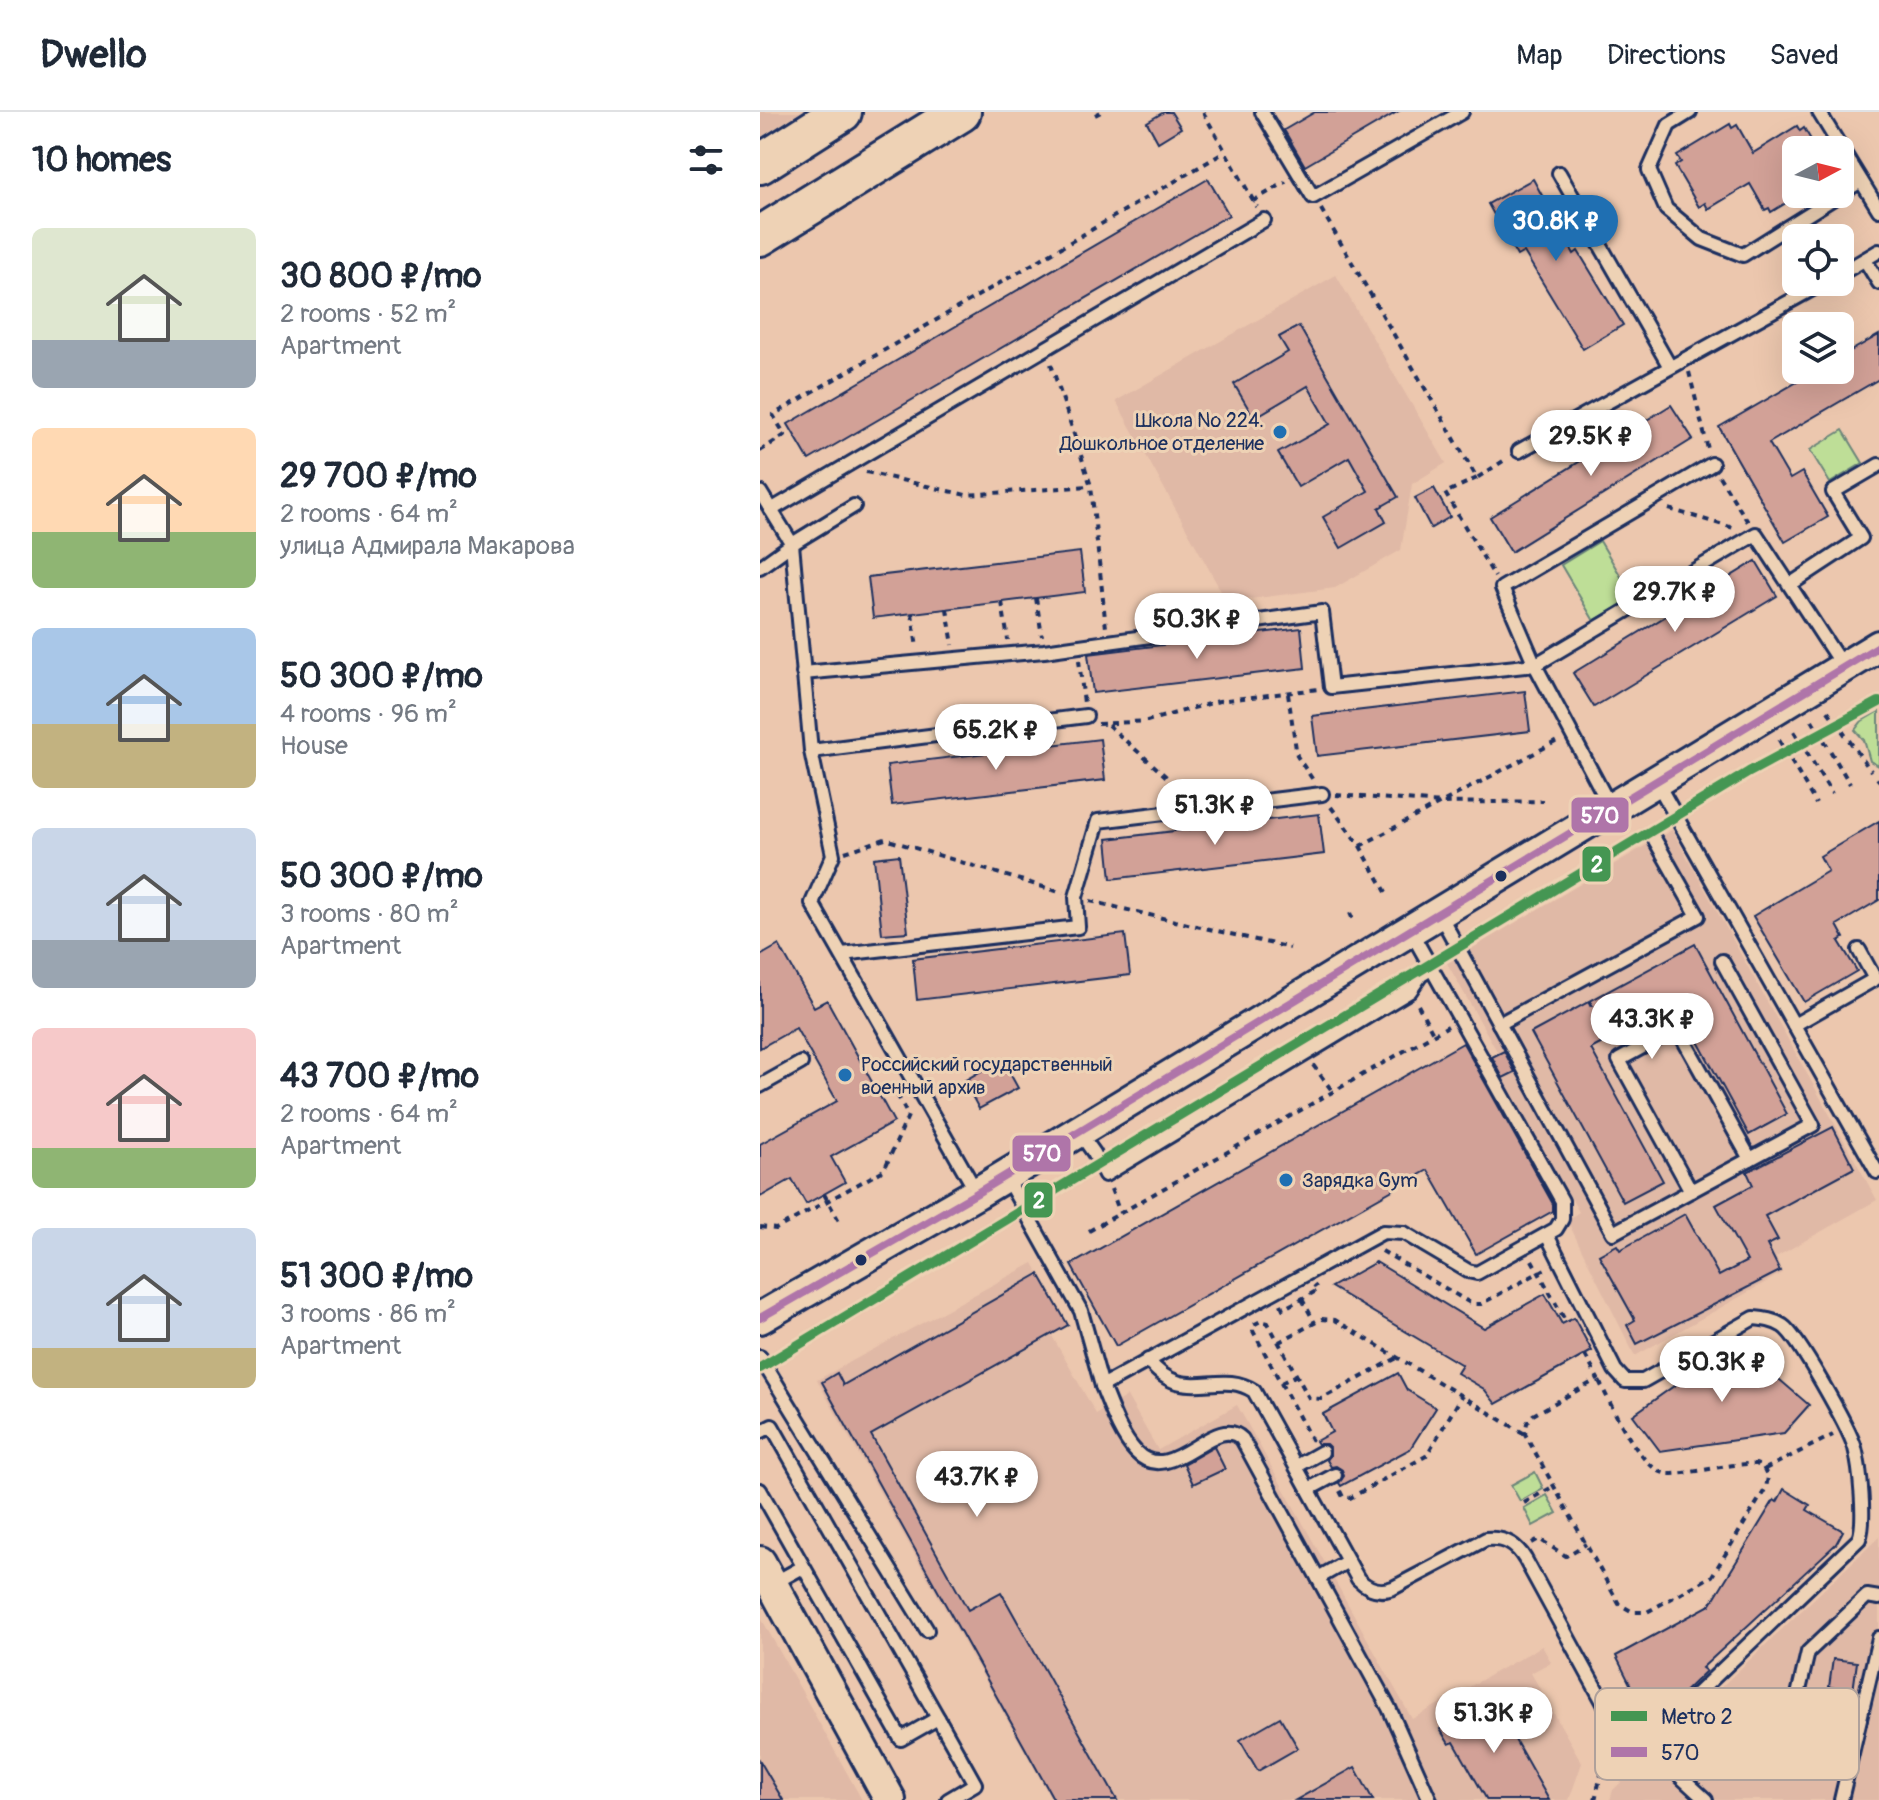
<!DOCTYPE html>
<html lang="en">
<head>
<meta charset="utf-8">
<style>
	body { margin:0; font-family:Pangolin,sans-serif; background:#f6f6f7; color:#1f2937; height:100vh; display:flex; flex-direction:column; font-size:30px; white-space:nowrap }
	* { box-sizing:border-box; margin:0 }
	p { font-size:26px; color:#747a83 }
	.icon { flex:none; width:44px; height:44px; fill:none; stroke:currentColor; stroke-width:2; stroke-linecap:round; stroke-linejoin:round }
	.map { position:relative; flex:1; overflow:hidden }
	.panel { display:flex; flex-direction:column; background:#fff; width:760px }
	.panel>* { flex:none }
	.needle { width:52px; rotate:83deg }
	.controls { position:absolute; left:1022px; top:24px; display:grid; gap:16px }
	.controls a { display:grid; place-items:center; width:72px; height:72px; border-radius:12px; background:#fff; box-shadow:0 8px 32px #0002; font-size:40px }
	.price { position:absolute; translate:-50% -68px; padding:0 18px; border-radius:28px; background:#fff; color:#222; font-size:26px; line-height:52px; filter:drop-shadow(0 2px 4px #0008) }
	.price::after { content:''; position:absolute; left:50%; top:48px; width:24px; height:18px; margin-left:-12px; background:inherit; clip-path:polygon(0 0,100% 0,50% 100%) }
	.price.current { background:#1f6fb2; color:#fff }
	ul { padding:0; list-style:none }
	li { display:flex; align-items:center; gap:24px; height:200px; padding:0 32px }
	li span { display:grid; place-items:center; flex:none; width:224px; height:160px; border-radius:12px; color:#555 }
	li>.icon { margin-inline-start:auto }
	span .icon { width:96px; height:96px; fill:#fffc; stroke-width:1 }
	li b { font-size:34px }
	h2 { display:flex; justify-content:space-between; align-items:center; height:96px; padding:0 32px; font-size:34px }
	header { display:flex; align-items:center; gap:48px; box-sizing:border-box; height:112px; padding:0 40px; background:#fff; border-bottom:2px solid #e0e1e3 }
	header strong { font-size:38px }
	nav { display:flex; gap:44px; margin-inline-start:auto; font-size:28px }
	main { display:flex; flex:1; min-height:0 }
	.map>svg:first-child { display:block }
	.built { fill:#e0b9a6 }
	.green { fill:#bede97; stroke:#6c867a; stroke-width:2 }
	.building { fill:#d2a197; stroke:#1b2f5e; stroke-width:2 }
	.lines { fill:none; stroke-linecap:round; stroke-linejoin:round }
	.service-casing { stroke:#1b2f5e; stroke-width:18 }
	.tertiary-casing { stroke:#1b2f5e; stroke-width:36 }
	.primary-casing { stroke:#1b2f5e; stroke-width:44 }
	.path { stroke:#1b2f5e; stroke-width:4; stroke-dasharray:6 6; stroke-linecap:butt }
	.service { stroke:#eed2b5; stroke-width:12 }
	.tertiary { stroke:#eed2b5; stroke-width:30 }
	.primary { stroke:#eed2b5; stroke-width:38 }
	.bus-1-casing { stroke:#eed2b5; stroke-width:14 }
	.bus-1 { stroke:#af75a9; stroke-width:8 }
	.metro-1-casing { stroke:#eed2b5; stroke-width:16 }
	.metro-1 { stroke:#459652; stroke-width:10 }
	.poi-dot { fill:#1f6fb2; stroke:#eed2b5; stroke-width:3 }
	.bus-dot { fill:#1b2f5e; stroke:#eed2b5; stroke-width:3 }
	.labels { text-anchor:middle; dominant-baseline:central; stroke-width:6; stroke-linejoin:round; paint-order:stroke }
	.poi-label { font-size:20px; fill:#1b2f5e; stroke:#eed2b5; text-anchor:start }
	.key { fill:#eed2b5; stroke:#afa19b; stroke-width:2 }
	.key-label { font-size:22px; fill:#1b2f5e }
	.line-badge { stroke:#eed2b5; stroke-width:3 }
	.badge-label { font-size:22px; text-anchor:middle; font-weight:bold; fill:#fff }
</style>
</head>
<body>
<header>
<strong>Dwello</strong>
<nav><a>Map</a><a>Directions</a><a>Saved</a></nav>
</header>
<main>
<section class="panel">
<h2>10 homes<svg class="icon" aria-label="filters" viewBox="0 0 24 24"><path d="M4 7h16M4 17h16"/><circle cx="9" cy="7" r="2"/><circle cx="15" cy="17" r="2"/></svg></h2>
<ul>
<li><span style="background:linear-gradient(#dfe7d0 70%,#9aa5b1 0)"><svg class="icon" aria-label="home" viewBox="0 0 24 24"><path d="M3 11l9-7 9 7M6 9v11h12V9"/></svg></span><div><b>30 800 ₽/mo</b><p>2 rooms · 52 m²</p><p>Apartment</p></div></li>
<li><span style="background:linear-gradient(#ffd9b3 65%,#8fb573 0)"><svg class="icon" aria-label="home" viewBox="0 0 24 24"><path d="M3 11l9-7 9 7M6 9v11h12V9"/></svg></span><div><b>29 700 ₽/mo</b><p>2 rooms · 64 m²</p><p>улица Адмирала Макарова</p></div></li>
<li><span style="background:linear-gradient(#a9c7e8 60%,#c2b280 0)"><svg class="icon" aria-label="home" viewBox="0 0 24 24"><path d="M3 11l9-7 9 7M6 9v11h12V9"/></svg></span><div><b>50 300 ₽/mo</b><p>4 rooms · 96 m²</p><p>House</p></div></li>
<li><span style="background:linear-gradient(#c9d6e8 70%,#9aa5b1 0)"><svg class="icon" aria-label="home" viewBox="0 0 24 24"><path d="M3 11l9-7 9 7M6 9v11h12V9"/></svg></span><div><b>50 300 ₽/mo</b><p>3 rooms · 80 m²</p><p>Apartment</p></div></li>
<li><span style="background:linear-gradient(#f6c9c9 75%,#8fb573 0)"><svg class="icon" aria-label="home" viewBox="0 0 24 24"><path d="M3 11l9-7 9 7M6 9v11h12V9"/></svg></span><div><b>43 700 ₽/mo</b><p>2 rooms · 64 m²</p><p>Apartment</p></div></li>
<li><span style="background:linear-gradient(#c9d6e8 75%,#c2b280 0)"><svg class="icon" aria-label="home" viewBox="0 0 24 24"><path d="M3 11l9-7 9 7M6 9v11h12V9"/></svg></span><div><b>51 300 ₽/mo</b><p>3 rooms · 86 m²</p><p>Apartment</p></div></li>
</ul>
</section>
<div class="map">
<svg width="1119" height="1688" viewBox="0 0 1119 1688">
	<rect width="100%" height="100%" fill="#ecc7ae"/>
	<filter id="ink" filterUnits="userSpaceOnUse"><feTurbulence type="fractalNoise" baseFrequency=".0125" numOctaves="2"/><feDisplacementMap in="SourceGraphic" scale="16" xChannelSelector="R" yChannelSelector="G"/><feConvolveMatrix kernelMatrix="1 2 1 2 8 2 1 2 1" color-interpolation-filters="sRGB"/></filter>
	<g filter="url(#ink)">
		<!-- built -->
		<g class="built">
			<polygon points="0,0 40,0 0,25"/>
			<polygon points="576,163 686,351 652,372 641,438 575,476 467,490 356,289"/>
			<polygon points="912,718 1117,1088 1016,1145 1022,1161 875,1244 807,1108 819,1100 731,945 738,941 687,851"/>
			<polygon points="273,1151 308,1213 291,1222 336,1302 367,1284 398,1338 477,1293 652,1607 782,1534 791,1550 771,1561 822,1651 809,1688 292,1688 57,1268"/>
			<polygon points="1119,1425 1119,1688 850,1688 853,1678"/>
			<polygon points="0,1504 102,1688 0,1688"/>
		</g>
		<!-- green -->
		<g class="green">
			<polygon points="1083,318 1103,351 1070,371 1050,338"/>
			<polygon points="840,429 873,485 834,509 801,453"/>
			<polygon points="1119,599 1119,654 1110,649 1104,628 1095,618 1102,609"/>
			<polygon points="775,1360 783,1376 760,1389 751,1373"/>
			<polygon points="787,1383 797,1401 773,1414 764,1396"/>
		</g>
		<!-- building -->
		<g class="building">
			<polygon points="404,0 411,0 421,16 398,30 387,10"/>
			<polygon points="555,0 637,0 545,54 524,18"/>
			<polygon points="970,12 972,16 977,13 993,41 1037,14 1040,19 1044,16 1057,38 1036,38 1036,85 1011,100 1009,96 1005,98 990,72 948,97 945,91 939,95 915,54 921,50 917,44"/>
			<polygon points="448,67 469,103 49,348 28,312"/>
			<polygon points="773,67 814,142 818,139 863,213 823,237 764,140 757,144 728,92"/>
			<polygon points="539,214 638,385 619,396 626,410 581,436 563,405 608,379 589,345 538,375 518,341 570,312 548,274 494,306 474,272 528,240 519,225"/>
			<polygon points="1119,223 1119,267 1009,331 1030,367 1042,360 1068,405 1025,430 959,315 1058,258 1080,258 1080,245"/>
			<polygon points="911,293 933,327 751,440 730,405"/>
			<polygon points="674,376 690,405 671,416 655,386"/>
			<polygon points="320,440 325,480 113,506 108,465"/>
			<polygon points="996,449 1017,484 834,595 813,561"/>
			<polygon points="541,516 545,556 333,581 328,542"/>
			<polygon points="765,579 770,619 557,644 552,604"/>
			<polygon points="340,627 345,668 132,693 127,653"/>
			<polygon points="559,702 564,742 351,767 347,727"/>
			<polygon points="1119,709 1119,788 1077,813 1084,826 1079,829 1097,859 1044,890 993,804 1068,759 1060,744"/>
			<polygon points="139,743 148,820 122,822 114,746"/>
			<polygon points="365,822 370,863 157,888 153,847"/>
			<polygon points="935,832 1027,1002 989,1023 917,891 831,937 903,1069 863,1090 771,921"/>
			<polygon points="19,833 54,895 67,888 134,1010 71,1045 85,1070 46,1092 32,1067 0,1085 0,1032 77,989 36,916 0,936 0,844"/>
			<polygon points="703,931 793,1092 793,1099 716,1142 668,1058 356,1234 311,1153"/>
			<polygon points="744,939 755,960 743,966 732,945"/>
			<polygon points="242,947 258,976 219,997 204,969"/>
			<polygon points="1073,1015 1094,1056 1005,1104 1018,1128 1007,1133 1020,1159 877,1232 867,1213 875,1208 839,1143 857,1133 860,1138 925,1102 959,1164 987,1149 956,1093 993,1073 987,1060"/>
			<polygon points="616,1150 724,1216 785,1182 802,1212 814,1206 832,1239 736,1292 724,1277 697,1261 702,1253 571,1175"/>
			<polygon points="279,1162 308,1213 111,1323 208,1498 241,1480 357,1688 294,1688 62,1270 77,1261 83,1273"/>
			<polygon points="976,1230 1049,1293 1024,1321 900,1339 873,1303"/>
			<polygon points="638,1261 647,1278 676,1296 650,1337 581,1374 579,1371 584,1364 582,1358 576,1354 571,1355 567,1348 570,1344 570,1336 566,1332 558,1332 556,1329 572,1320 563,1302"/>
			<polygon points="454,1335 465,1357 433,1372 424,1352"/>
			<polygon points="1024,1377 1050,1393 1047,1398 1083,1419 1076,1432 942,1556 946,1559 904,1600 902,1598 887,1606 856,1544 950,1493 1014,1388 1017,1390"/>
			<polygon points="1073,1547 1097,1550 1093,1579 1069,1575"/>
			<polygon points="738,1584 747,1599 741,1603 789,1688 727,1688 694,1630 689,1632 680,1617"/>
			<polygon points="520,1605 538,1636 498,1659 480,1628"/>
			<polygon points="0,1649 23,1688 0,1688"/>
			<polygon points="595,1655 613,1688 536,1688"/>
		</g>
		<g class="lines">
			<defs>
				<g id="service">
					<polyline points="502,0 553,85 702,0"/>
					<polyline points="930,0 909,13 889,58 906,97 942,127 983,143 1101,69"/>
					<polyline points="1059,0 1119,98"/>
					<polyline points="799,61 910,255"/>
					<polyline points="1105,148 1119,171"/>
					<polyline points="1080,162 1119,139"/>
					<polyline points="759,339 1065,170"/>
					<polyline points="952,352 742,476 775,553 996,422 1083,555"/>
					<polyline points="0,380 32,432 51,639"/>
					<polyline points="11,398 504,108"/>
					<polyline points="0,455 32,432 94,394"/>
					<polyline points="1031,472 1101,426 1073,380 1119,353"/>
					<polyline points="43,561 284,539 562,500 571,575 775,553 851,696"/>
					<polyline points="896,669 1117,1060 1119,1059"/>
					<polyline points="679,801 853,1121 1053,1013 962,849"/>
					<polyline points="82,842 318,815 316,785 338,709 562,682"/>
					<polyline points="739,912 938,804 895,728"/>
					<polyline points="1034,913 1115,867 1099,838"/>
					<polyline points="0,974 41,951"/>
					<polyline points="319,1020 334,1041 345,1063 650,879 661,863 671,857"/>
					<polyline points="246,1065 321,1199 342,1274 623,1120 644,1121 708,1159 717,1161 796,1117 802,1107 802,1089 650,818"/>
					<polyline points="931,1079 859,948 917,916 990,1047"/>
					<polyline points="217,1081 52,791 73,743 51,639 326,604"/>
					<polyline points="0,1245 167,1518"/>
					<path d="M388 1248C424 1295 458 1255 494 1279L598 1467C608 1477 619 1481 633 1476L726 1427C744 1425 756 1432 765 1447L853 1608C865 1622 880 1626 898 1619L1099 1427C1106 1410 1100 1355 1095 1336 1089 1316 1038 1224 1023 1214 1014 1208 1004 1207 994 1206L883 1269H865L855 1258 787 1123"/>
					<path d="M342 1274C351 1296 360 1323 376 1340 411 1377 455 1299 482 1327L629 1596 670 1688"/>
					<polyline points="0,1320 12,1314 178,1606 141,1627 0,1378"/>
					<polyline points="537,1354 562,1340"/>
					<polyline points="549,1377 575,1363"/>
					<polyline points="558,1466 588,1449"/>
					<polyline points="12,1472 43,1455"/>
					<polyline points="178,1606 215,1672 188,1688"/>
					<polyline points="1088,1658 1024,1643 1048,1540 1107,1484 1119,1486"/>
					<polyline points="921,1665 946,1688"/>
					<polyline points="1081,1688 1119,1526"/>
				</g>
				<g id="tertiary">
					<polyline points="0,1206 217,1081 1119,534"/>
					<polyline points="0,1450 130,1688"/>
				</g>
				<g id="primary">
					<polyline points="0,52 82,0"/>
					<polyline points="0,124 201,0"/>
				</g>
			</defs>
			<!-- service casing -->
			<use href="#service" class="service-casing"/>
			<!-- tertiary casing -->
			<use href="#tertiary" class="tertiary-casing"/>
			<!-- primary casing -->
			<use href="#primary" class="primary-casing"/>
			<!-- path -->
			<g class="path">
				<polyline points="443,0 497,95"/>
				<polyline points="335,3 341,0"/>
				<polyline points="493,89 526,70"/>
				<polyline points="561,97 717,366 748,346"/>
				<polyline points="291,252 331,374 346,516"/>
				<polyline points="929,260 948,337"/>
				<polyline points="0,339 25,323 13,303 465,40"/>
				<polyline points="106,360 206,383 330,374"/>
				<polyline points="959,364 988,410"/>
				<polyline points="717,366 685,381 735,465"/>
				<polyline points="909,397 977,417"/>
				<polyline points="276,486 282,524"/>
				<polyline points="242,490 248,528"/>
				<polyline points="187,497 193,533"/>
				<polyline points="152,501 157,536"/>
				<polyline points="319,548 324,591"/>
				<polyline points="528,582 537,644 553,668"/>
				<polyline points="1068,599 1111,659"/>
				<polyline points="1052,608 1090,672"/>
				<polyline points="338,612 387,609 459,589 558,577"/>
				<polyline points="348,613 428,684"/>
				<polyline points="1034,619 1072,682"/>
				<polyline points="296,623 297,632"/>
				<polyline points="1019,628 1056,692"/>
				<polyline points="1117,669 1119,667"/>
				<polyline points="576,683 683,691 783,689"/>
				<polyline points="571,695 600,734 626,780"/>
				<polyline points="600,734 799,628"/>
				<polyline points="85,740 125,727 303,781"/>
				<polyline points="330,789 530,836"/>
				<polyline points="590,801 594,810"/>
				<polyline points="829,889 839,910 870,894 883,919"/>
				<polyline points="658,893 674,923"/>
				<polyline points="553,953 573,980"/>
				<polyline points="351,1077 360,1101"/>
				<polyline points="64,1082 79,1109"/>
				<polyline points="0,1115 16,1117 124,1058 148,1004 135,978"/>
				<polyline points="329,1119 688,914"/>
				<polyline points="622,1139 712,1192 721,1192 789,1155"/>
				<polyline points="772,1148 806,1210"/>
				<polyline points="542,1187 555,1211"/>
				<polyline points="521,1192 523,1197 558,1178 554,1173"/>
				<polyline points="519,1230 562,1207 575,1208 765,1322"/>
				<path d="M825 1243 838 1267 773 1303 767 1311 765 1322 859 1492 873 1500H887L952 1464 1006 1376 1008 1365 1003 1355 996 1352C968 1351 939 1361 910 1362 880 1362 851 1291 838 1267"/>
				<polyline points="521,1271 537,1263"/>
				<polyline points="552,1329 493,1219 493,1213 501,1209 508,1211 549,1286 561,1287 637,1246"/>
				<polyline points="1005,1357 1073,1323"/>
				<polyline points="580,1379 583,1385 590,1386 666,1344 702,1284"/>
				<polyline points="764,1391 794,1374"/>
				<polyline points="772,1431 779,1427 806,1444 826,1432"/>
				<polyline points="835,1688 850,1624"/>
			</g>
			<!-- service -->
			<use href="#service" class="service"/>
			<!-- tertiary -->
			<use href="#tertiary" class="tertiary"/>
			<!-- primary -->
			<use href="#primary" class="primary"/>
			<defs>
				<polyline id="bus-1" points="0,1206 217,1081 1119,534"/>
			</defs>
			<!-- bus-1 casing -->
			<use href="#bus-1" class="bus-1-casing"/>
			<!-- bus-1 -->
			<use href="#bus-1" class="bus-1"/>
			<defs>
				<polyline id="metro-1" points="0,1256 989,660 1119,590"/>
			</defs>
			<!-- metro-1 casing -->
			<use href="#metro-1" class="metro-1-casing"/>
			<!-- metro-1 -->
			<use href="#metro-1" class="metro-1"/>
		</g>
	</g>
	<!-- markers -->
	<g class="poi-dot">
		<circle cx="520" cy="320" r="8"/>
		<circle cx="85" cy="963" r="8"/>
		<circle cx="526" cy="1068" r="8"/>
	</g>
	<g class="bus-dot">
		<circle cx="741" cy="764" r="7"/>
		<circle cx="101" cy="1148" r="7"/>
	</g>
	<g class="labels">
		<!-- poi labels -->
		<g class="poi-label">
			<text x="504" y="308" text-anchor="end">Школа № 224.<tspan x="504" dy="23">Дошкольное отделение</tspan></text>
			<text x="101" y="952">Российский государственный<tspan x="101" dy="23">военный архив</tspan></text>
			<text x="542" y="1068">Зарядка Gym</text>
		</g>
	</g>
	<!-- legend -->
	<rect x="835" y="1576" width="264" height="92" rx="12" class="key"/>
	<rect x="851" y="1599" width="36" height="10" fill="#459652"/>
	<rect x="851" y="1635" width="36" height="10" fill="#af75a9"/>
	<g class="key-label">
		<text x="901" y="1612">Metro 2</text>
		<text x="901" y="1648">570</text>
	</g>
	<g class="line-badge">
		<rect x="810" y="684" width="60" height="38" rx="8" fill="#af75a9"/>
		<rect x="821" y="733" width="31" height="38" rx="8" fill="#459652"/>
		<rect x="251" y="1022" width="61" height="39" rx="8" fill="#af75a9"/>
		<rect x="263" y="1069" width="31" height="38" rx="8" fill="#459652"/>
	</g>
	<g class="badge-label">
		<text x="840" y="711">570</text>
		<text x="837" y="760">2</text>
		<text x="282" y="1049">570</text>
		<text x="279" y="1096">2</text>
	</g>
</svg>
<div class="controls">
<a><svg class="needle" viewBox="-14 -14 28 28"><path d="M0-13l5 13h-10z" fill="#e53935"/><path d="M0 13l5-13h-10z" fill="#747a83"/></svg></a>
<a><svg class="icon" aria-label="locate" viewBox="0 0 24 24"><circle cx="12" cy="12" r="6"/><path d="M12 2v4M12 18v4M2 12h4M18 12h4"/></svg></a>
<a><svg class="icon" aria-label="layers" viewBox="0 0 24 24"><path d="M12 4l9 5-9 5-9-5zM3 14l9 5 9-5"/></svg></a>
</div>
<b class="price current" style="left:796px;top:151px">30.8K ₽</b>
<b class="price" style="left:831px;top:366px">29.5K ₽</b>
<b class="price" style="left:915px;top:522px">29.7K ₽</b>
<b class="price" style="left:437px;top:549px">50.3K ₽</b>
<b class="price" style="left:236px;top:660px">65.2K ₽</b>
<b class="price" style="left:455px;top:735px">51.3K ₽</b>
<b class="price" style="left:892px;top:949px">43.3K ₽</b>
<b class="price" style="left:962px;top:1292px">50.3K ₽</b>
<b class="price" style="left:217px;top:1407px">43.7K ₽</b>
<b class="price" style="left:734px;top:1643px">51.3K ₽</b>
</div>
</main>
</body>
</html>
